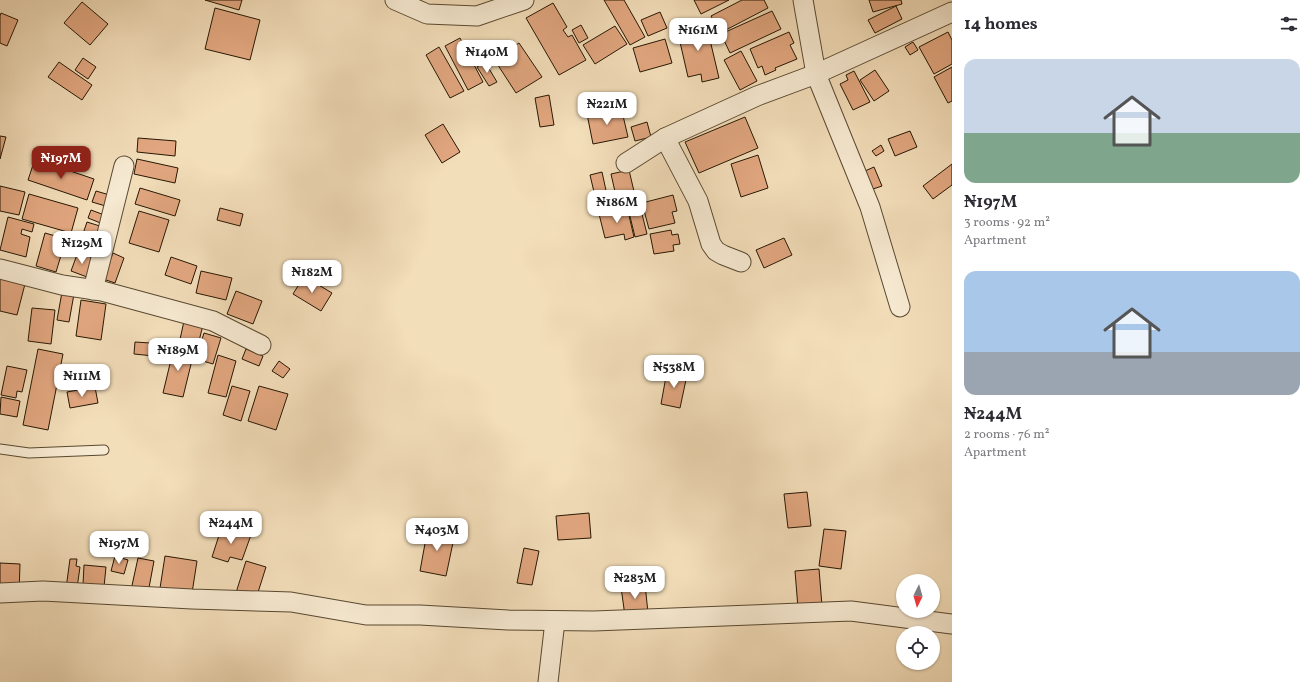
<!DOCTYPE html>
<html lang="en">
<head>
<meta charset="utf-8">
<style>
	body { margin:0; font-family:Vollkorn,serif; background:#f7f7f7; color:#2b2b33; height:100vh; display:flex; flex-direction:column; font-size:15px; white-space:nowrap }
	* { box-sizing:border-box; margin:0 }
	p { font-size:13px; color:#7c7c81 }
	.icon { flex:none; width:22px; height:22px; fill:none; stroke:currentColor; stroke-width:2; stroke-linecap:round; stroke-linejoin:round }
	.map { position:relative; flex:1; overflow:hidden }
	.sheet { display:flex; flex-direction:column; background:#fff; width:360px }
	.sheet>* { flex:none }
	.needle { width:26px; rotate:185deg }
	.fabs { position:absolute; left:896px; top:574px; display:grid; gap:8px }
	.fabs a { display:grid; place-items:center; width:44px; height:44px; border-radius:50%; background:#fff; box-shadow:0 1px 3px #0004; font-size:20px }
	.price { position:absolute; translate:-50% -34px; padding:0 9px; border-radius:8px; background:#fff; color:#222; font-size:13px; line-height:26px; filter:drop-shadow(0 1px 2px #0008) }
	.price::after { content:''; position:absolute; left:50%; top:24px; width:12px; height:9px; margin-left:-6px; background:inherit; clip-path:polygon(0 0,100% 0,50% 100%) }
	.price.active { background:#8f2418; color:#fff }
	ul { padding:0; list-style:none }
	li { display:grid; align-content:center; gap:8px; height:212px; padding:0 12px }
	li span { display:grid; place-items:center; height:124px; border-radius:12px; color:#555 }
	li>.icon { margin-inline-start:auto }
	span .icon { width:72px; height:72px; fill:#fffc; stroke-width:1 }
	li b { font-size:17px }
	h2 { display:flex; justify-content:space-between; align-items:center; height:48px; padding:0 12px; font-size:17px }
	main { display:flex; flex:1; min-height:0 }
	.map>svg:first-child { display:block }
	.building { fill:#e2a780; stroke:#261703 }
	.lines { fill:none; stroke-linecap:round; stroke-linejoin:round }
	.lane-casing { stroke:#594931; stroke-width:11 }
	.street-casing { stroke:#594931; stroke-width:21 }
	.lane { stroke:#f7ead2; stroke-width:9 }
	.street { stroke:#f7ead2; stroke-width:19 }
</style>
</head>
<body>
<main>
<div class="map">
<svg width="952" height="682" viewBox="0 0 952 682">
	<rect width="100%" height="100%" fill="#f3deba"/>
	<filter id="stains"><feTurbulence type="fractalNoise" baseFrequency=".005" numOctaves="4"/><feColorMatrix values="0 0 0 0 .2 0 0 0 0 .09 0 0 0 0 .02 0 0 0 .5 -.17"/></filter>
	<radialGradient id="worn" r=".72"><stop offset=".6" stop-color="#630" stop-opacity="0"/><stop offset="1" stop-color="#630" stop-opacity=".3"/></radialGradient>
	<!-- building -->
	<g class="building">
		<polygon points="205,0 242,0 239,10"/>
		<polygon points="604,0 624,0 645,37 630,45"/>
		<polygon points="694,0 729,0 701,14"/>
		<polygon points="742,0 764,0 768,8 720,33 711,16"/>
		<polygon points="869,0 901,0 902,4 873,12"/>
		<polygon points="82,2 108,24 90,45 64,23"/>
		<polygon points="553,3 567,27 563,30 568,37 572,35 586,60 559,75 526,18"/>
		<polygon points="896,6 902,19 875,33 868,20"/>
		<polygon points="215,8 260,20 250,60 205,49"/>
		<polygon points="772,11 781,29 730,53 721,34"/>
		<polygon points="660,12 667,28 648,36 641,20"/>
		<polygon points="1,13 18,20 7,46 0,43 0,16"/>
		<polygon points="706,23 719,78 702,82 701,74 688,77 677,29"/>
		<polygon points="581,25 588,38 579,43 572,30"/>
		<polygon points="615,26 627,44 595,64 583,45"/>
		<polygon points="789,32 794,43 790,45 797,59 775,68 776,70 765,75 762,66 758,68 750,49"/>
		<polygon points="948,32 952,40 952,64 934,74 919,47"/>
		<polygon points="460,38 483,82 468,90 445,46"/>
		<polygon points="665,39 672,63 640,72 633,48"/>
		<polygon points="913,42 918,50 910,55 905,47"/>
		<polygon points="519,43 542,77 516,93 494,59"/>
		<polygon points="439,47 464,91 450,98 426,55"/>
		<polygon points="741,51 757,81 740,90 724,60"/>
		<polygon points="83,58 96,67 88,79 75,70"/>
		<polygon points="59,62 92,85 82,100 48,77"/>
		<polygon points="485,62 497,82 489,86 477,67"/>
		<polygon points="952,67 952,101 948,103 934,77"/>
		<polygon points="875,70 889,91 874,101 860,80"/>
		<polygon points="854,71 870,102 853,110 840,84 848,80 846,75"/>
		<polygon points="549,95 554,125 540,127 535,98"/>
		<polygon points="621,107 628,137 593,144 587,114"/>
		<polygon points="745,117 758,148 699,173 685,142"/>
		<polygon points="647,122 651,137 635,141 631,127"/>
		<polygon points="443,124 460,152 442,163 425,135"/>
		<polygon points="910,131 917,147 895,156 888,139"/>
		<polygon points="0,136 6,137 0,159"/>
		<polygon points="138,138 176,141 175,156 137,152"/>
		<polygon points="881,145 884,151 876,156 872,151"/>
		<polygon points="758,155 768,188 741,197 731,164"/>
		<polygon points="35,159 94,179 87,200 28,180"/>
		<polygon points="137,159 178,168 175,183 134,174"/>
		<polygon points="952,164 952,185 933,199 923,186"/>
		<polygon points="874,167 882,186 873,189 865,171"/>
		<polygon points="629,170 636,200 618,205 611,174"/>
		<polygon points="602,172 607,195 614,193 617,205 598,209 590,175"/>
		<polygon points="0,186 25,192 19,215 0,211"/>
		<polygon points="140,188 180,200 175,216 135,204"/>
		<polygon points="96,191 113,196 109,207 92,202"/>
		<polygon points="29,194 78,208 71,233 22,219"/>
		<polygon points="673,195 677,211 672,212 675,223 649,229 642,203"/>
		<polygon points="639,202 647,234 635,237 627,204"/>
		<polygon points="627,207 634,237 625,240 624,234 605,238 599,214"/>
		<polygon points="220,208 243,214 240,226 217,220"/>
		<polygon points="91,210 107,216 103,224 88,218"/>
		<polygon points="139,211 169,220 159,252 129,243"/>
		<polygon points="8,217 34,224 32,232 22,229 21,234 30,237 26,257 0,250"/>
		<polygon points="87,222 103,227 93,256 77,251"/>
		<polygon points="671,230 672,235 678,234 680,244 673,245 674,251 654,254 650,234"/>
		<polygon points="45,233 66,239 56,272 36,266"/>
		<polygon points="784,238 792,255 764,268 756,250"/>
		<polygon points="78,252 93,258 87,277 71,271"/>
		<polygon points="113,253 124,258 115,283 103,279"/>
		<polygon points="171,257 197,266 191,284 165,275"/>
		<polygon points="201,271 232,278 226,300 196,293"/>
		<polygon points="304,276 332,293 321,311 293,294"/>
		<polygon points="0,279 25,284 17,315 0,311"/>
		<polygon points="236,291 262,301 253,324 227,314"/>
		<polygon points="62,292 74,294 69,322 57,320"/>
		<polygon points="81,300 106,304 101,340 76,336"/>
		<polygon points="32,308 55,310 51,344 28,341"/>
		<polygon points="184,321 203,325 197,349 179,344"/>
		<polygon points="204,333 221,338 213,364 196,359"/>
		<polygon points="135,342 165,344 164,357 134,354"/>
		<polygon points="174,347 194,352 183,397 163,393"/>
		<polygon points="38,349 63,354 48,430 23,425"/>
		<polygon points="246,349 263,356 259,366 242,359"/>
		<polygon points="218,355 236,361 226,397 208,393"/>
		<polygon points="279,361 290,369 283,378 272,371"/>
		<polygon points="7,366 27,370 22,392 17,391 16,398 1,395"/>
		<polygon points="667,371 687,375 680,408 661,404"/>
		<polygon points="232,386 250,391 241,421 223,415"/>
		<polygon points="259,386 288,394 276,430 248,421"/>
		<polygon points="95,387 98,403 70,408 67,392"/>
		<polygon points="1,397 20,401 17,417 0,414"/>
		<polygon points="807,492 811,526 788,528 784,494"/>
		<polygon points="589,513 591,538 558,540 556,516"/>
		<polygon points="222,526 251,535 242,560 230,557 228,562 212,557"/>
		<polygon points="428,527 455,533 446,576 420,571"/>
		<polygon points="824,529 846,531 841,569 819,566"/>
		<polygon points="524,548 539,551 532,585 517,583"/>
		<polygon points="115,556 128,560 124,574 111,571"/>
		<polygon points="165,556 197,561 190,606 158,601"/>
		<polygon points="138,558 154,561 148,593 131,590"/>
		<polygon points="70,559 77,559 76,566 80,567 76,595 65,596"/>
		<polygon points="246,561 266,567 254,605 234,599"/>
		<polygon points="0,563 20,564 19,594 0,593"/>
		<polygon points="84,565 106,567 104,587 83,585"/>
		<polygon points="819,569 822,606 798,608 795,571"/>
		<polygon points="645,584 648,613 625,616 621,587"/>
	</g>
	<g class="lines">
		<defs>
			<polyline id="lane" points="0,449 29,453 104,450"/>
			<g id="street">
				<polyline points="395,0 427,14 477,16 524,0"/>
				<polyline points="803,0 816,74 870,207 900,307"/>
				<polyline points="665,138 698,201 711,244 716,251 723,255 741,262"/>
				<polyline points="626,163 665,138 757,96 816,74 952,12"/>
				<polyline points="0,269 62,285 102,291 213,321 261,345"/>
				<polyline points="93,290 124,166"/>
				<polyline points="0,593 43,591 192,599 291,602 366,615 420,615 508,620 594,621 851,611 952,624"/>
				<polyline points="548,682 555,621"/>
			</g>
		</defs>
		<!-- lane casing -->
		<use href="#lane" class="lane-casing"/>
		<!-- street casing -->
		<use href="#street" class="street-casing"/>
		<!-- lane -->
		<use href="#lane" class="lane"/>
		<!-- street -->
		<use href="#street" class="street"/>
	</g>
	<rect width="100%" height="100%" filter="url(#stains)"/>
	<rect width="100%" height="100%" fill="url(#worn)"/>
</svg>
<div class="fabs">
<a><svg class="needle" viewBox="-14 -14 28 28"><path d="M0-13l5 13h-10z" fill="#e53935"/><path d="M0 13l5-13h-10z" fill="#7c7c81"/></svg></a>
<a><svg class="icon" aria-label="locate" viewBox="0 0 24 24"><circle cx="12" cy="12" r="6"/><path d="M12 2v4M12 18v4M2 12h4M18 12h4"/></svg></a>
</div>
<b class="price" style="left:698px;top:52px">₦161M</b>
<b class="price" style="left:487px;top:74px">₦140M</b>
<b class="price" style="left:607px;top:126px">₦221M</b>
<b class="price active" style="left:61px;top:180px">₦197M</b>
<b class="price" style="left:617px;top:224px">₦186M</b>
<b class="price" style="left:82px;top:265px">₦129M</b>
<b class="price" style="left:312px;top:294px">₦182M</b>
<b class="price" style="left:178px;top:372px">₦189M</b>
<b class="price" style="left:674px;top:389px">₦538M</b>
<b class="price" style="left:82px;top:398px">₦111M</b>
<b class="price" style="left:231px;top:545px">₦244M</b>
<b class="price" style="left:437px;top:552px">₦403M</b>
<b class="price" style="left:119px;top:565px">₦197M</b>
<b class="price" style="left:635px;top:600px">₦283M</b>
</div>
<section class="sheet">
<h2>14 homes<svg class="icon" aria-label="filters" viewBox="0 0 24 24"><path d="M4 7h16M4 17h16"/><circle cx="9" cy="7" r="2"/><circle cx="15" cy="17" r="2"/></svg></h2>
<ul>
<li><span style="background:linear-gradient(#c9d6e8 60%,#7fa58c 0)"><svg class="icon" aria-label="home" viewBox="0 0 24 24"><path d="M3 11l9-7 9 7M6 9v11h12V9"/></svg></span><div><b>₦197M</b><p>3 rooms · 92 m²</p><p>Apartment</p></div></li>
<li><span style="background:linear-gradient(#a9c7e8 65%,#9aa5b1 0)"><svg class="icon" aria-label="home" viewBox="0 0 24 24"><path d="M3 11l9-7 9 7M6 9v11h12V9"/></svg></span><div><b>₦244M</b><p>2 rooms · 76 m²</p><p>Apartment</p></div></li>
</ul>
</section>
</main>
</body>
</html>
